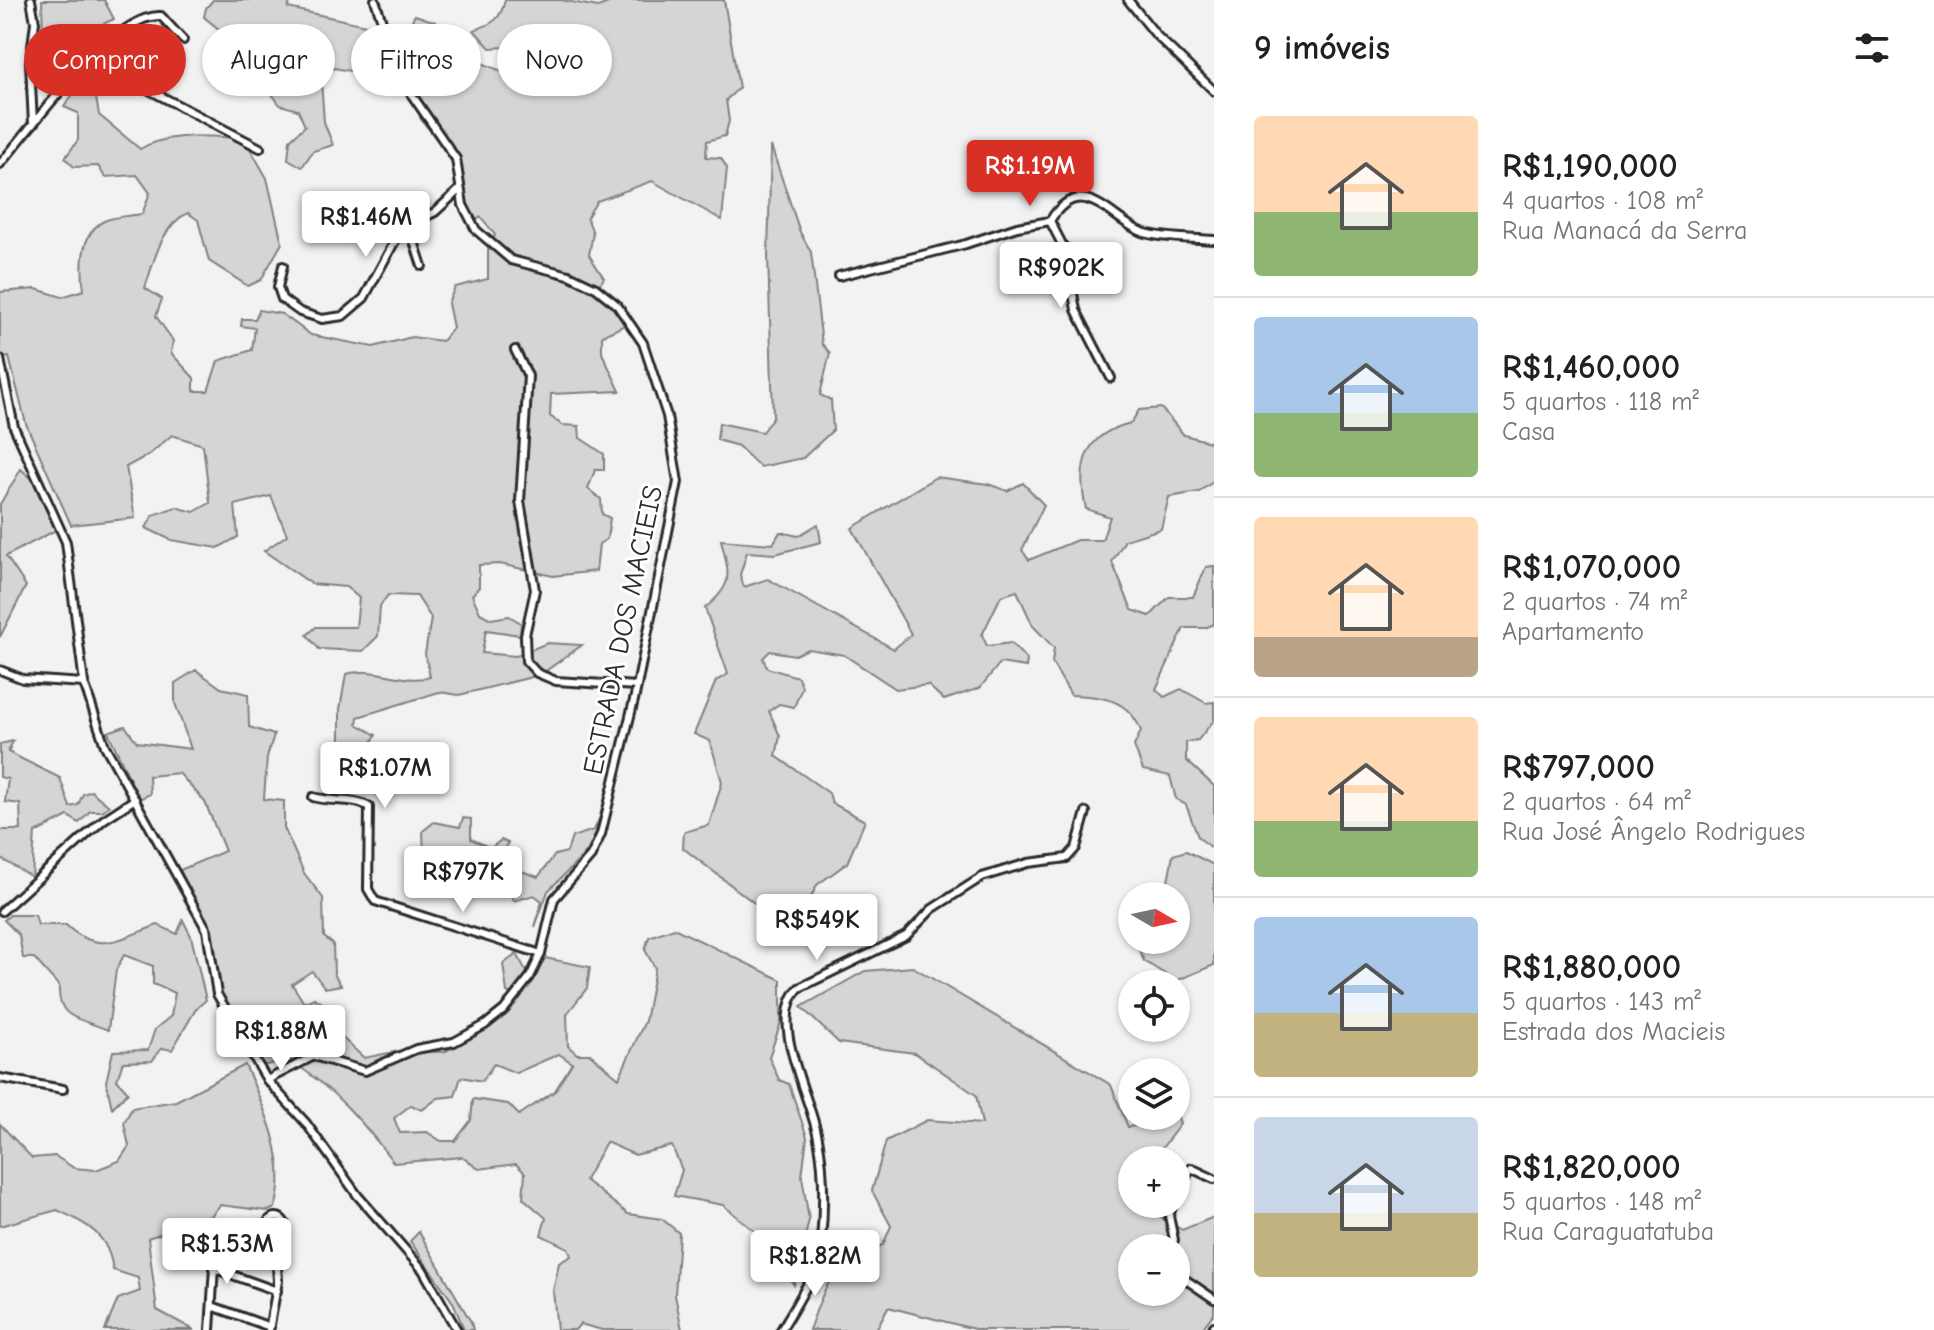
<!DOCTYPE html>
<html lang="pt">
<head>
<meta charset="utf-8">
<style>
	body { margin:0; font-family:"Comic Neue",sans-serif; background:#f6f6f6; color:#202124; height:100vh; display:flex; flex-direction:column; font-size:30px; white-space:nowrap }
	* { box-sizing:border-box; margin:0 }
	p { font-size:26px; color:#757577 }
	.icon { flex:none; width:44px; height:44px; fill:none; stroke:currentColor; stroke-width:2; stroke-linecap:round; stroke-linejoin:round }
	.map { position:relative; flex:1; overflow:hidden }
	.sheet { display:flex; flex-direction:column; background:#fff; width:720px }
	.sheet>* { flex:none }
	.guide { position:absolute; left:24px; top:24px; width:760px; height:72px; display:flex; gap:16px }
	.needle { width:52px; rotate:99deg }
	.buttons { position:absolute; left:1118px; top:882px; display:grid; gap:16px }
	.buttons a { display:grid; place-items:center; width:72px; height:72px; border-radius:50%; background:#fff; box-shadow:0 2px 6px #0004; font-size:40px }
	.price { position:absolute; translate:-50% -68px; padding:0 18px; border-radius:8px; background:#fff; color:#222; font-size:26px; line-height:52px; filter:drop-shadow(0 2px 4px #0008) }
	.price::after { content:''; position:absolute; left:50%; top:48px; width:24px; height:18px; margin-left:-12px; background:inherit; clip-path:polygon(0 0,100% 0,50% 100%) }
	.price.current { background:#d93025; color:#fff }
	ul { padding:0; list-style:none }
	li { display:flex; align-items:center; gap:24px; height:200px; padding:0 40px }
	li+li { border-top:2px solid #e0e0e0 }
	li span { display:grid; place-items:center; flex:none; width:224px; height:160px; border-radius:8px; color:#555 }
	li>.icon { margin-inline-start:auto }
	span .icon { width:96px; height:96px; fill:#fffc; stroke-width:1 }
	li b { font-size:34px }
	h2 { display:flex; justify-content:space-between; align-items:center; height:96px; padding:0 40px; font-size:34px }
	.pill { padding:0 28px; border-radius:36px; background:#fff; box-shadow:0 2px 6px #0004; font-size:28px; line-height:72px }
	.pill.current { background:#d93025; color:#fff }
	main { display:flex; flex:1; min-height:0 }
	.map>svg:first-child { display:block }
	.green { fill:#d5d5d5; stroke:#808080; stroke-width:2; fill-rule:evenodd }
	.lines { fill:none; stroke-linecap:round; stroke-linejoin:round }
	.minor-casing { stroke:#2b2b2b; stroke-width:12 }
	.minor { stroke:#fff; stroke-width:6 }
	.labels { text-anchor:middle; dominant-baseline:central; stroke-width:6; stroke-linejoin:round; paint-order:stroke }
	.street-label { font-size:28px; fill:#2b2b2b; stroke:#fff }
</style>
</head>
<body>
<main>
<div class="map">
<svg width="1214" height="1330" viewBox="0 0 1214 1330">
	<rect width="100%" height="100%" fill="#f2f2f2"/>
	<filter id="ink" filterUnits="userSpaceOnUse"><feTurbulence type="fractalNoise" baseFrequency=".0125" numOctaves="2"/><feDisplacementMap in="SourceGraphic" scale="16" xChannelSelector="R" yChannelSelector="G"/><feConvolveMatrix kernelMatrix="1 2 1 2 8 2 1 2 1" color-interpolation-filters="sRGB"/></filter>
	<g filter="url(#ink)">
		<!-- green -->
		<g class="green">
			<polygon points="42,0 104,0 114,19 101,25 72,75 48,83 31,75 43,36"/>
			<polygon points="213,0 291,0 288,8 370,26 356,72 334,68 321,80 324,122 333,145 313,151 302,167 288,159 290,140 305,126 298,110 280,105 255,71 237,69 237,44 204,17 206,8"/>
			<path d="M505 0H561L598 7 616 0H724L739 88 726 100 729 121 725 136 707 141 706 157 721 158 727 168 722 220 652 181 597 201 587 217 593 233 589 255 604 278 598 287 620 309 625 325 602 336V353L620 391 551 394 550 416 562 425 579 426 580 438 604 454V470H595L588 489 601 499 602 514 610 518 607 539 599 544 596 571 553 576 500 564 479 565V587L472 595 480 613 491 619 509 616 521 623 520 635 486 630 482 653 516 656 547 643 582 645 540 675 459 695 439 692 358 717 357 724 376 735 366 751 340 749V709L346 674C375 666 401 684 430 677L425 654 431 618 417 596 388 595 380 606 378 636 363 651 319 649 307 635 316 627H356L359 598 346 587 312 584 264 551 287 535 271 496 235 505 238 537 218 548 171 540 146 528 153 515 176 507 194 512 210 503 203 445 172 435 150 454 126 467 135 518 71 525 26 424 9 357 0 359V292L36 289 62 297 84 290C81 268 80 233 104 221 114 216 131 216 142 214L150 193 137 175 105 177 98 166 74 167 65 158 78 140V113L64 107 78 87 94 86 99 115 140 149C170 131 209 137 244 138L267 178 282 243 261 280 248 286 209 261 198 220 188 213C161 225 154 262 145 288L162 299 156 316 173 341 171 353 194 378V391H208L218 361 252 350 255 328 241 326 242 319H255L259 310 282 314 311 335 373 347 412 337 442 341 453 328 448 303 455 287 488 279V250L495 235 481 217 470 224 455 195V162L420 118 417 95 399 43 415 15 436 22 445 68 463 79 474 75 482 63 501 71 527 69 544 80 552 69 596 70 593 53 556 44 490 48 474 30C493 24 501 19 505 0Z"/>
			<polygon points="771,146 800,232 811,252 822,344 830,353 820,395 831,400 833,430 803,458 760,467 738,446 717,440 719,423 762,432 773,417 768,255"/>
			<path d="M1161 408 1184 435 1214 443V481L1199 492 1169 497 1161 529 1125 540 1112 562 1132 610 1150 616 1169 597H1193L1206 567 1214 566V624L1205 628H1184L1156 689 1164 697 1181 689 1206 703 1214 702V720L1198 740 1186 742V760L1214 786V850L1198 837 1186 805 1176 799 1170 776 1143 770 1134 746 1141 731C1129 699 1102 696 1071 695L1052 663 1054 648 1033 626 1017 591 1001 596 982 635 987 646 1011 643 1027 660 1026 667 1000 663 980 688 944 700 928 685 896 689 844 655 808 649 795 655 770 651 763 658 767 668 798 677 802 687 794 707 779 704 769 711 780 736 776 756 829 793 832 803 865 821 847 863 817 885 793 933 683 848 684 832 709 825 722 782 710 741 694 734 716 681 728 674 705 608C735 584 729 574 721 540L773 544 780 532 798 536 818 524 821 542 775 554 747 552 740 575 744 587 768 579 894 649 911 634 852 528 936 477 988 484 1007 491 1023 483 1044 505 1022 550 1029 560 1077 540H1102L1110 517 1086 509C1076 465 1084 434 1131 423L1139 410Z"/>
			<polygon points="21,469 32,479 56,530 6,556 26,586 0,637 0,504"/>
			<path d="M196 670 221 688 248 694 249 727 274 735 267 757 264 799 284 801V828L304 873 323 898 324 937 333 944 334 974 341 985 325 988 312 971 292 984 304 1003 314 998 340 1014 336 1032 364 1058 399 1051 444 1052 490 1027 520 998 507 992 503 964 517 954 525 969H533L545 958 590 967 587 988 567 1014 568 1046 577 1054H590L619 1078 645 1021 655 968 645 950 649 937 674 928 781 980V1022L769 1057 779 1080 789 1084 807 1137 802 1176 809 1220 794 1285 788 1276 792 1264 768 1252 759 1235 723 1205 674 1196 682 1170 672 1146 635 1155 606 1142 585 1180 628 1214 662 1219 679 1233 675 1295 682 1330H602L580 1324 575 1330H557L553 1291 559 1263 571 1256 568 1248 541 1235 546 1218 523 1198 525 1173 516 1164 479 1169 462 1157 394 1163C363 1122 333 1087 289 1060L262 1066 239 1032 214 985 212 938 180 870 225 851 205 802 179 773 149 776 150 794 139 799 108 732 125 726 137 742 191 749 175 703V683ZM559 1054 572 1063 555 1091 519 1115 508 1104 473 1099 471 1120 455 1141H441L427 1132 400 1133 394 1118 411 1105 422 1110 438 1098 455 1096 461 1077 482 1081 494 1064 516 1073Z"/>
			<polygon points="13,741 8,752 60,778 70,807 78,805 83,794 91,791 109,806 102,811 90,811 79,823 68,816 35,833 32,877 0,858 0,830 21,830 20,804 5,802 8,779 0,777 0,744"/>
			<polygon points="601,815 591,848 548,891 535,927 542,901 534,895 514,901 507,888 513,879 500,869 490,875 475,871 468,876 468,886 451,891 425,880 423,831 434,822 460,827 463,818 471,819 471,839 491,848 501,840 508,843 499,856 502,864 538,877 555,855 567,852 572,837 594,830"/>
			<polygon points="1186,851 1214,865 1214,965 1176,981 1144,961 1134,940 1176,940 1176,896 1165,896 1173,855"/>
			<path d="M10 915H35L38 925H66C99 956 120 938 158 925L177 934 183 920 191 936 206 1000 196 1009 172 1050 162 1048 152 1061 123 1062 117 1080 128 1092 112 1108 106 1082 113 1051 148 1050 155 1029 171 1016 175 993 153 984V966L124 955 116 970 108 1030C80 1018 57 1020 59 986L34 958H23L19 935 4 920Z"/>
			<path d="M913 967 1111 1085 1128 1127 1144 1124 1151 1116H1176V1110L1180 1124 1153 1160H1132V1204H1151V1211L1182 1230 1214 1217V1313L1201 1330H978L888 1307 876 1330H809C826 1284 832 1260 883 1245L891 1226 872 1191 886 1141 927 1120 982 1124 976 1095 915 1053 839 1043 801 1007 865 971ZM1132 1248H1176V1292H1132Z"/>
			<path d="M245 1065C264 1107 290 1161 275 1208L268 1211 220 1205 211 1216 148 1238 157 1310 194 1330H105L118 1299 140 1291 138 1278 113 1270C108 1233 87 1224 57 1210L0 1226V1124L32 1158 55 1156 74 1168 96 1170 119 1161 129 1146 124 1123 132 1108 176 1101Z"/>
			<polygon points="419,1232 471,1322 473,1330 464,1330 454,1304 410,1241"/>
		</g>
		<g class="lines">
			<defs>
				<g id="minor">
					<polyline points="31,0 35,22 30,63 33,124"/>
					<polyline points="1128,0 1157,36 1214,91"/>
					<polyline points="115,38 122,70 130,80 260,148"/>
					<path d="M0 164C30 130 114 12 161 16L183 40"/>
					<polyline points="1050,221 1065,250 1076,310 1111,378"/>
					<polyline points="408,223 422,266"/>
					<polyline points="283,266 278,287 282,299 300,312 322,319 343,316 364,298 402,228 435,212 459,190"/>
					<path d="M839 276 966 244 1017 227 1050 221C1082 168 1114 224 1145 233 1167 239 1192 238 1214 240"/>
					<polyline points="515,350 528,376 520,501 535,590 525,635 526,661 537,673 556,681 637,686"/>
					<polyline points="0,359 14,427 66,542 84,683 105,746 207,930 217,994 267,1080 306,1123 358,1196 423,1270 457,1330"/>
					<polyline points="0,670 23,679 84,683"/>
					<path d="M313 797C330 802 356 798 369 807L368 889 375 901 541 954"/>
					<polyline points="2,911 103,820 135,799"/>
					<polyline points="0,1078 63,1089"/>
					<polyline points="267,1080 314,1056 365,1071 416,1049 454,1042 485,1025 504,1010 530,977 541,954 554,899 591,856 601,834 635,696 678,482 667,416 643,343 617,305 596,288 569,275 511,260 476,230 463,205 456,159 412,95 392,52 375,0"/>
					<polyline points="1176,1195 1191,1168 1214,1179"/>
					<circle cx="276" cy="1226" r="9"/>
					<polyline points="1169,1248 1174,1240 1169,1216 1173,1204"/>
					<polyline points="213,1268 277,1291"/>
					<polyline points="1176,1273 1214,1299"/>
					<polyline points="212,1306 270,1327"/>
					<polyline points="210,1330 216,1236 230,1237 278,1255"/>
					<polyline points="269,1330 278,1281 275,1234"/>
					<path d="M781 1330C796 1305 819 1270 821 1241 824 1209 824 1169 818 1138 811 1097 767 1021 799 988L906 936 932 909 982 877 1028 863 1067 858 1076 848 1086 812"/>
					<polyline points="1212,1330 1214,1326"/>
				</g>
			</defs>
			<!-- minor casing -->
			<use href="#minor" class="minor-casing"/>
			<!-- minor -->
			<use href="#minor" class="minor"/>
		</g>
	</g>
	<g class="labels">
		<!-- street labels -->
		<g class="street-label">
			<text transform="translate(623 630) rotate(-78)">ESTRADA DOS MACIEIS</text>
		</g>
	</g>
</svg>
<div class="buttons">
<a><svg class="needle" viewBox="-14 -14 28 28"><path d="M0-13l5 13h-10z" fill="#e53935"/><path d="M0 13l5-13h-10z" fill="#757577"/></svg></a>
<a><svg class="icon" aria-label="locate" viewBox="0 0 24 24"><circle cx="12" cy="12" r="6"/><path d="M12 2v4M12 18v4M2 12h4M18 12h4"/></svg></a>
<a><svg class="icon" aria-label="layers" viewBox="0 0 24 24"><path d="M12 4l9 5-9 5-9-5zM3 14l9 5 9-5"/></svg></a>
<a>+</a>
<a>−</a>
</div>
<b class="price current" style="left:1030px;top:208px">R$1.19M</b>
<b class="price" style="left:366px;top:259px">R$1.46M</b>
<b class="price" style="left:1061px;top:310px">R$902K</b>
<b class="price" style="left:385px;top:810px">R$1.07M</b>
<b class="price" style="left:463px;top:914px">R$797K</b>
<b class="price" style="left:817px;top:962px">R$549K</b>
<b class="price" style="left:281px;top:1073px">R$1.88M</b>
<b class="price" style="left:227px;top:1286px">R$1.53M</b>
<b class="price" style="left:815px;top:1298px">R$1.82M</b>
<div class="guide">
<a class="pill current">Comprar</a>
<a class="pill">Alugar</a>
<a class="pill">Filtros</a>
<a class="pill">Novo</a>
</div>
</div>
<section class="sheet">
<h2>9 imóveis<svg class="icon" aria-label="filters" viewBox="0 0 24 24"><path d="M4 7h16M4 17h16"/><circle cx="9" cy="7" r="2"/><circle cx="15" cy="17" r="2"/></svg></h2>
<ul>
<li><span style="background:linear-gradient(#ffd9b3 60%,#8fb573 0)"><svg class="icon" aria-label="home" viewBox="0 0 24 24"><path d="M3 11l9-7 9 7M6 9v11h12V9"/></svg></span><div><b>R$1,190,000</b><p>4 quartos · 108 m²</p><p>Rua Manacá da Serra</p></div></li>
<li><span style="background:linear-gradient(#a9c7e8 60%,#8fb573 0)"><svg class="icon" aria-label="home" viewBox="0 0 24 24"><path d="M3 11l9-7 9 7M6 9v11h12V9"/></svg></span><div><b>R$1,460,000</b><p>5 quartos · 118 m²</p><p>Casa</p></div></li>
<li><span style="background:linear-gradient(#ffd9b3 75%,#b9a48a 0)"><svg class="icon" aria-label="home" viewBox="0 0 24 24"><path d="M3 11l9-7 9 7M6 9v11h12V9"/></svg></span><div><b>R$1,070,000</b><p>2 quartos · 74 m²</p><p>Apartamento</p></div></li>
<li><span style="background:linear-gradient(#ffd9b3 65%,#8fb573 0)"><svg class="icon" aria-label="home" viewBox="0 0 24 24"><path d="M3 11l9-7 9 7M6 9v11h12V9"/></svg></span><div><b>R$797,000</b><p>2 quartos · 64 m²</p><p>Rua José Ângelo Rodrigues</p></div></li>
<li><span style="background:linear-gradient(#a9c7e8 60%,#c2b280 0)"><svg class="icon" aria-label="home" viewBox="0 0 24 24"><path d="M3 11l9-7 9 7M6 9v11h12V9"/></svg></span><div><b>R$1,880,000</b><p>5 quartos · 143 m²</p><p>Estrada dos Macieis</p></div></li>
<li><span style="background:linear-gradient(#c9d6e8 60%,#c2b280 0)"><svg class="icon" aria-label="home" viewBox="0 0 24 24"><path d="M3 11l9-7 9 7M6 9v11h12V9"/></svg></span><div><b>R$1,820,000</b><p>5 quartos · 148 m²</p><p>Rua Caraguatatuba</p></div></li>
</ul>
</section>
</main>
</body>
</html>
